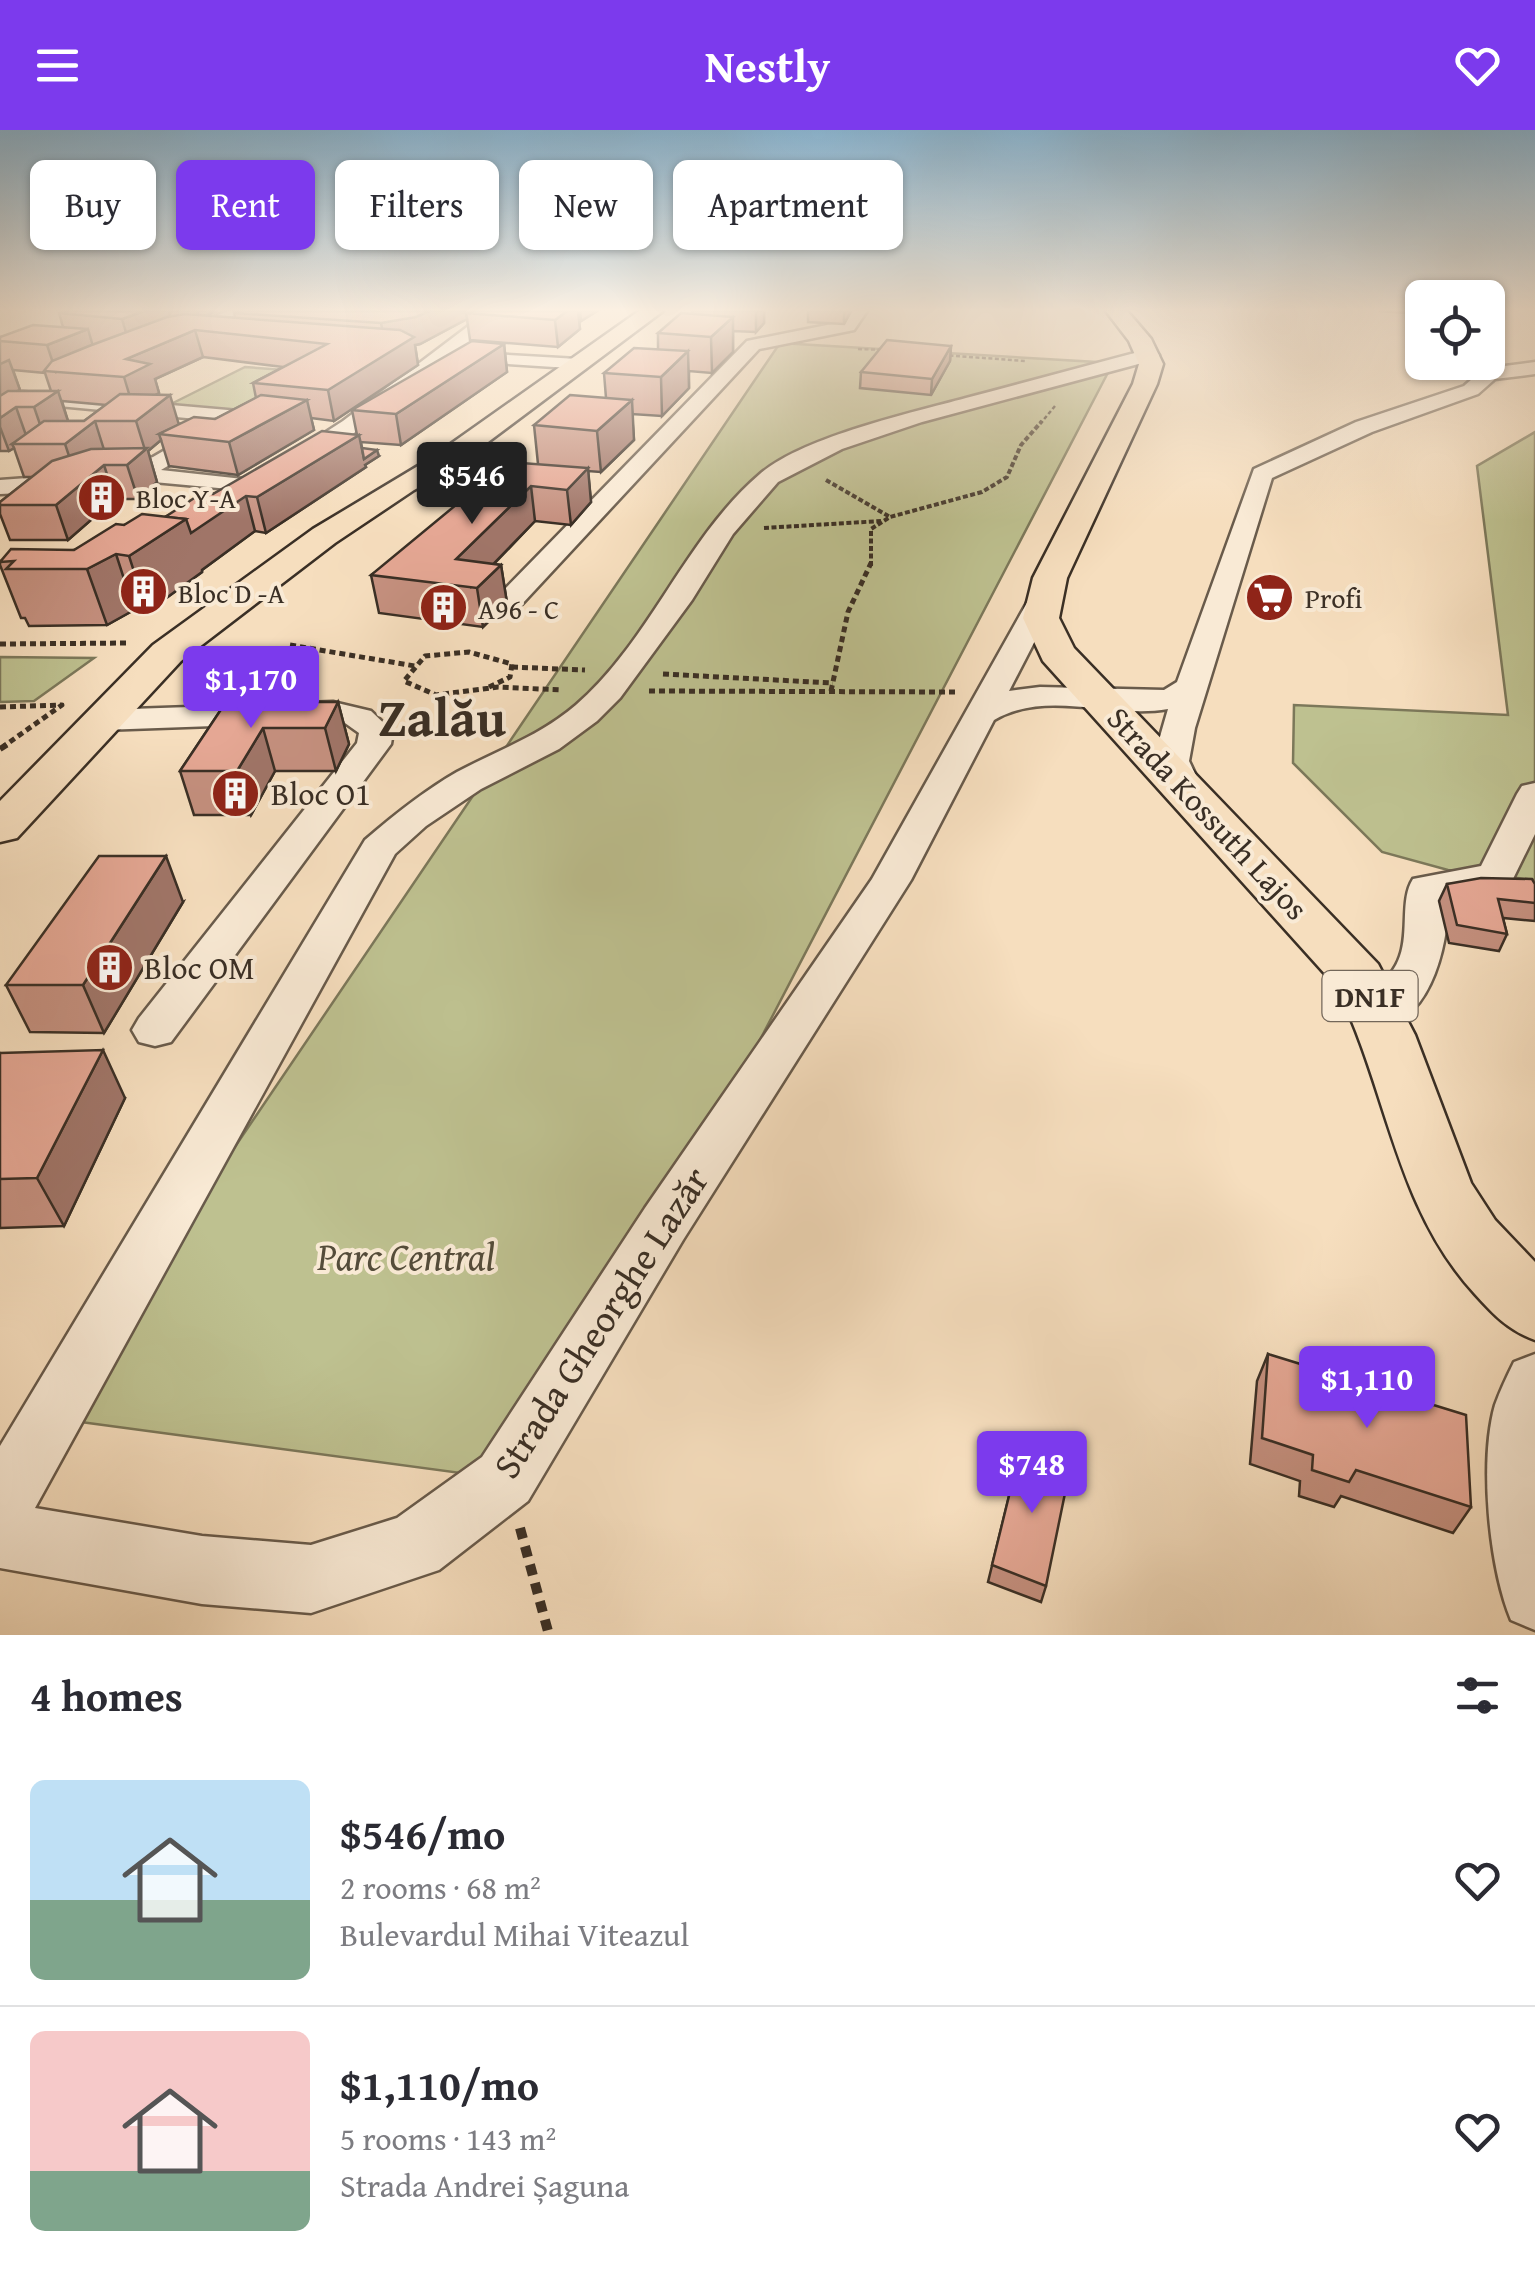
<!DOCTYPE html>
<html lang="en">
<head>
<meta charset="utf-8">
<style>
	body { margin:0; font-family:"Gentium Book Plus",serif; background:#f7f7f7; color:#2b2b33; height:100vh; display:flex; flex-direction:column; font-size:38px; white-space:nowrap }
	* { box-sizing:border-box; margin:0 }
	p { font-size:32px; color:#7c7c81 }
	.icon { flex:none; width:55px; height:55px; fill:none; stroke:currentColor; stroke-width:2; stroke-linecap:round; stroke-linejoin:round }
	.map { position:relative; height:1505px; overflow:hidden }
	.details { display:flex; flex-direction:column; background:#fff; flex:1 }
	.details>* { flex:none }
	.hud { position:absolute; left:30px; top:30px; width:1000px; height:90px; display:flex; gap:20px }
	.tools { position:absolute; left:1405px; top:150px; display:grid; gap:20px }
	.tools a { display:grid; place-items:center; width:100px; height:100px; border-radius:15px; background:#fff; box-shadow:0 2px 8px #0004; font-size:50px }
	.price { position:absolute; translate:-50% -85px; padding:0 22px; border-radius:10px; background:#7c3aed; color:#fff; font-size:32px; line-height:65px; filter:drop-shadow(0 2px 5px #0008) }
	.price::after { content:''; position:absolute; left:50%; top:60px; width:30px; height:22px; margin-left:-15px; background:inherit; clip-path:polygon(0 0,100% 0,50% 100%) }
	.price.on { background:#222; color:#fff }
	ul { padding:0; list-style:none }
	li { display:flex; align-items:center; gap:30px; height:250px; padding:0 30px }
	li+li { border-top:2px solid #e1e1e2 }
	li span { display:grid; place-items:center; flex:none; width:280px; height:200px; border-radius:15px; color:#555 }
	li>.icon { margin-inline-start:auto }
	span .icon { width:120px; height:120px; fill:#fffc; stroke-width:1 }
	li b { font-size:42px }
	h2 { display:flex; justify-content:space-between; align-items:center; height:120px; padding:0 30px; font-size:42px }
	.pill { padding:0 35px; border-radius:15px; background:#fff; box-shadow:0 2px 8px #0004; font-size:35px; line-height:90px }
	.pill.on { background:#7c3aed; color:#fff }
	header { display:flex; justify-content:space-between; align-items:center; height:130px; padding:0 30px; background:#7c3aed; color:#fff; font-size:45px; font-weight:600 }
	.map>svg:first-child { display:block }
	.green { fill:#bec190; stroke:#7c785a; stroke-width:2.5 }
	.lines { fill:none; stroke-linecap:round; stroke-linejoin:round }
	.minor-casing { stroke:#695b4b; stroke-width:5 }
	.major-casing { stroke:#3a2f25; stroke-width:5 }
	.path-far4 { stroke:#3a2f25; stroke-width:2.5; stroke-dasharray:4 2.5; stroke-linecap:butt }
	.path-far3 { stroke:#3a2f25; stroke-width:4; stroke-dasharray:5 2.5; stroke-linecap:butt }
	.path-far2 { stroke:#3a2f25; stroke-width:5; stroke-dasharray:6 4; stroke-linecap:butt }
	.path-far1 { stroke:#3a2f25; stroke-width:6; stroke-dasharray:8 5; stroke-linecap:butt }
	.path { stroke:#3a2f25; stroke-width:10; stroke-dasharray:11 8; stroke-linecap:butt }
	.minor { fill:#f9ead5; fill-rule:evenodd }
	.major { fill:#f6debe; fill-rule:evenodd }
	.wall { fill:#c5907f; stroke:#3a2f25; stroke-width:2.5; fill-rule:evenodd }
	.shaded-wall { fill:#a07568; stroke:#3a2f25; stroke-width:2.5 }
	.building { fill:#e5a794; stroke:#3a2f25; stroke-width:2.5 }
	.labels { text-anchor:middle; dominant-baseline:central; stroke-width:8; stroke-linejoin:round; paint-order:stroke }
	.far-poi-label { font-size:28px; fill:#3a2f25; stroke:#f9ead5; text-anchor:start }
	.shield { fill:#f9ead5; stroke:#73675a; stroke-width:2.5 }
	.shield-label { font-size:30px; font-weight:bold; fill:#3a2f25 }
	.poi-label { font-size:32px; fill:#3a2f25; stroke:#f9ead5; text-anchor:start }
	.street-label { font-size:32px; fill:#3a2f25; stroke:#f9ead5 }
	.near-park-label { font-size:38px; font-style:italic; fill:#544c3a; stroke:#f9ead5 }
	.near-street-label { font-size:38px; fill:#3a2f25; stroke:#f9ead5 }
	.town-label { font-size:52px; font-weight:bold; fill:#3a2f25; stroke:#f9ead5 }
</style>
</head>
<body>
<header><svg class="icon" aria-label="menu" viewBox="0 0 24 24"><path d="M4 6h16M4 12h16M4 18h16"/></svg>Nestly<svg class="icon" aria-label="heart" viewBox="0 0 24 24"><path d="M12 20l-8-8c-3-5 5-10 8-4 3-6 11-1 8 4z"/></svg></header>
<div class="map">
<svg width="1535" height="1505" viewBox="0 0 1535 1505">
	<rect width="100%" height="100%" fill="#f6debe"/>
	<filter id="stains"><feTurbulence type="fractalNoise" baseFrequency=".002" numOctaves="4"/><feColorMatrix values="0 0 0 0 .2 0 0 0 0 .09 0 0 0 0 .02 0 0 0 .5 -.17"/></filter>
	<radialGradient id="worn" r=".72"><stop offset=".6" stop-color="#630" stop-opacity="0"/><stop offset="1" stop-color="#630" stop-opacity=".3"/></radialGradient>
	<!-- green -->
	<g class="green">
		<polygon points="780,213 1113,233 664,1094 505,1349 51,1288"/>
		<polygon points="245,237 326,243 251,283 167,276"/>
		<polygon points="1535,302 1535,750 1448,740 1382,722 1293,633 1294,575 1508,585 1477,336"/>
		<polygon points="0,527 94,528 34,571 0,572"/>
	</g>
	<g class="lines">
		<defs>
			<g id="minor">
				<polygon points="228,181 250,181 177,212 171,213 162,208"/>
				<path d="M514 181H540L487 199 458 222 578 229 585 231V239L447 230C420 252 317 341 287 334L284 329 343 291 475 191Z"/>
				<polygon points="851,181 867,181 854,200 759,219 522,474 502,474 498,468 502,462 747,211 842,192"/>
				<path d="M1150 219 1159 225 1157 229 922 292 842 319 778 352 733 404 692 470 620 568 597 591 559 619 481 659 426 696 395 724 35 1378 202 1406 311 1415 397 1388 482 1327 645 1078 872 749 1033 462H1053L1057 468 1009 561 1040 557 1164 560 1177 552 1254 339 1356 292 1464 256 1479 243 1477 232H1488V227L1493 228 1497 237 1535 232V244L1495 249 1478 264 1372 302 1272 348 1195 598 1189 631 1199 652 1194 660 1181 663 1168 660 1153 631 1168 579C1111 589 1047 559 994 590L911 750 683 1110 528 1371 439 1440 311 1483 202 1474 0 1438V1316L365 710C394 685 424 661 457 642 498 620 540 606 576 575 651 510 685 408 760 344 803 307 911 283 966 268 1027 252 1089 235 1150 219Z"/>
				<polygon points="23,262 273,284 284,290 273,296 16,272 16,264"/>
				<polygon points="210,294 221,301 218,306 161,340 243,349 251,351 255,356 251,361 132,350 85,360 0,364 0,350 109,342 153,327"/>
				<polygon points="333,572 371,581 393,602 391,614 171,912 155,916 139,912 132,900 139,888 357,613 359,603 345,593 325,592 102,600 90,597 85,590 90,583 102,580"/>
				<path d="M1535 653V704L1510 755 1448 767C1450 813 1427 911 1364 893L1357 882C1370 861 1392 850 1400 826 1409 802 1400 769 1413 749L1481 736 1517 664 1522 656Z"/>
				<path d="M1535 1224V1500L1511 1490C1489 1437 1479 1331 1495 1275 1500 1261 1507 1246 1514 1232Z"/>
			</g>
			<g id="major">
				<polygon points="639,181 663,181 448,342 414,360 335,413 181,531 17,708 0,712 0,671 153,515 313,399 428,330"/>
				<path d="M1106 181H1127L1151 209 1163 234 1157 254 1067 448 1059 488 1074 518 1378 834 1415 905 1471 1053 1495 1090 1535 1132V1210C1508 1200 1494 1185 1475 1164 1394 1076 1388 959 1336 856L1043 531 1023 488 1033 448 1133 254 1139 234 1129 211Z"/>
			</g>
		</defs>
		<!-- minor casing -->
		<use href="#minor" class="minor-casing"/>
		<!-- major casing -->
		<use href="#major" class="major-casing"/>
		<!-- path-far4 -->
		<g class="path-far4">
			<polyline points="858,219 886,220"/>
			<polyline points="943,225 1025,231"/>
			<polyline points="1040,294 1055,276"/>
		</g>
		<!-- path-far3 -->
		<g class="path-far3">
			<polyline points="826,350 890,387"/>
			<polyline points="764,398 881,391"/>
			<polyline points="871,436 871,399 890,387 982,362 1007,347 1021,315 1042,291"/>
		</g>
		<!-- path-far2 -->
		<g class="path-far2">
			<polyline points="0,514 129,513"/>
			<polyline points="290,515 415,536"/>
			<polyline points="512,537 585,540"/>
			<polyline points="663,544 833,553"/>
			<polyline points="489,557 510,547 512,534 469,522 425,526 404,551 436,565 498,557 562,560"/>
			<polyline points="649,561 957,562"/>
			<polyline points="831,561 848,482 871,433"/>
			<polyline points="0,577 62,575 4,616"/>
		</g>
		<!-- path-far1 -->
		<polyline class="path-far1" points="0,619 8,614"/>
		<!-- path -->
		<polyline class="path" points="520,1398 549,1505"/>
		<!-- minor -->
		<use href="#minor" class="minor"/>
		<!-- major -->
		<use href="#major" class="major"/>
	</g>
	<!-- wall -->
	<g class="wall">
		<path d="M65 181H217L205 186 235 188 234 181H597L581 191H579L580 199 558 217 470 210 467 189 420 214 415 215 418 235 334 291 311 288 314 300 238 345 169 336 161 310 148 321 157 352 138 369H115L68 410H10L0 384V372L32 347H24L14 318 9 321H0V207L63 197 59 183ZM203 227 283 237 253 253 256 268 215 289 178 294 157 265 159 263 155 249ZM13 240 45 243 51 261H17L20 260ZM62 271 106 275 84 291H68Z"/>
		<polygon points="692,181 764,181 764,193 756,202 733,201 733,222 712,243 689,241 689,258 662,286 632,284 634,310 601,342 588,341 591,372 571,395 535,391 494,434 501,435 507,473 483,497 379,483 371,445 538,334 534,295 606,268 604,243 658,219 658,203 693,184"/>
		<polygon points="808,181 851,181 844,194 808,192"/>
		<polygon points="1379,181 1420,181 1419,184"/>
		<polygon points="504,214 507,242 401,315 361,312 362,318 379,326 365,335 366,337 266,403 255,401 202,440 202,442 147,482 134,480 107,495 29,496 25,488 21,488 0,435 0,431 74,420 124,395 165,387 213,364 357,305 352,280"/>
		<polygon points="951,216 950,231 931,265 860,258 861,242"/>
		<polygon points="226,572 338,572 349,614 336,641 275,641 251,685 194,685 180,641"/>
		<polygon points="1447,754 1535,754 1535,791 1503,788 1507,804 1499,821 1449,813 1439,771"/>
		<polygon points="183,772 104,903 30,902 6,855"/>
		<polygon points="0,923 125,968 64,1096 0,1098"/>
		<polygon points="1268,1224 1471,1377 1453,1403 1341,1366 1334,1377 1299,1366 1300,1351 1250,1334 1257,1251"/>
		<polygon points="1021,1317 1046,1456 1041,1472 988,1452"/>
	</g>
	<!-- shaded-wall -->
	<g class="shaded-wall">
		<polygon points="144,181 169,181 174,198 130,216 122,189"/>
		<polygon points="197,181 217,181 199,188"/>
		<polygon points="429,181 482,181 466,183 467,189 420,214 415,215 418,235 334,291 328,260 386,220 381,193"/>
		<polygon points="567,181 578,181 580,199 558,217 555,190"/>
		<polygon points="580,181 597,181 581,191"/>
		<polygon points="756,181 764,181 764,193 756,202"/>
		<polygon points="844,181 851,181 844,194"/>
		<polygon points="733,187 733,222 712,243 711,207"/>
		<polygon points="88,199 96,227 56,242 47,215"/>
		<polygon points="195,200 203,227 155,249 159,263 133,277 124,247 126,229"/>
		<polygon points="504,214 507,242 401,315 396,284"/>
		<polygon points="951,216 950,231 931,265 932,249"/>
		<polygon points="688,221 689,258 662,286 661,247"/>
		<polygon points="9,230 20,260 0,268 0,234"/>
		<polygon points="58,261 68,291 45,309 34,277"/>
		<polygon points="170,265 179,295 159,304 161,310 148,321 157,352 138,369 127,335 145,320 136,291"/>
		<polygon points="307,270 314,300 238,345 229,312"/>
		<polygon points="632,270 634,310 601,342 597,301"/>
		<polygon points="16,277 27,308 12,314 14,318 9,321 0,297 0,288"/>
		<polygon points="95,291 105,323 76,347 65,314"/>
		<polygon points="359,305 364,329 377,320 379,326 365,335 366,337 266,403 257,367"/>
		<polygon points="104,335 115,369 68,410 56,375"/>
		<polygon points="588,338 591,372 571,395 567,360"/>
		<polygon points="531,356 535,391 471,457 456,429"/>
		<polygon points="246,366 255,401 202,440 202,442 147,482 129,426 186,389"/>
		<polygon points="116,424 134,480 107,495 87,439"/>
		<polygon points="501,435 507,473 483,497 477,458"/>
		<polygon points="338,572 349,614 336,641 325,598"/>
		<polygon points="263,598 275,641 251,685 237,641"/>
		<polygon points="166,726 183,772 104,903 83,855"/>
		<polygon points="103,920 125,968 64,1096 37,1048"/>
	</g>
	<!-- building -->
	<g class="building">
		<polygon points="65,181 144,181 122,189 59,183"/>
		<polygon points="234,181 429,181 416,187 381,193 235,183"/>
		<polygon points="470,181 567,181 555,190 466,183"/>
		<polygon points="681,183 733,187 711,207 658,203"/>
		<polygon points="185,184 400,200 414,207 328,260 253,253 327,214 195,200 126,229 150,234 124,247 44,241 52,231 89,216 167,187"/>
		<polygon points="33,195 88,199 47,215 0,211 0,207"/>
		<polygon points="887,210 951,216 932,249 861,242"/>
		<polygon points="472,211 504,214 396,284 352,280"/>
		<polygon points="634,218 688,221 661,247 604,243"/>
		<polygon points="8,261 58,261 34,277 16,277 0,288 0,266"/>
		<polygon points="120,264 170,265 136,291 95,291 65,314 12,314 44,291 84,291"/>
		<polygon points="261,265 307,270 229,312 159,304 194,287 215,289"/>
		<polygon points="570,265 632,270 597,301 534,295"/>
		<polygon points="322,301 359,305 257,367 246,366 191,403 186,389 165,387 202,363 213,364"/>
		<polygon points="147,318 127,335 104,335 56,375 0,375 0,372 52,331 91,319"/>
		<polygon points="362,318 377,320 364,329"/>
		<polygon points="508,332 588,338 567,360 531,356 456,429 501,435 477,458 371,445"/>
		<polygon points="142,384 186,389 129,426 116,424 87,439 6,439 14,431 0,432 11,419 74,420 116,394 124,395"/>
		<polygon points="226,572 338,572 325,598 263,598 237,641 180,641"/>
		<polygon points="99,726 166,726 83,855 6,855"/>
		<polygon points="1481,748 1532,749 1535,754 1535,773 1498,769 1507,804 1457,795 1447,754"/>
		<polygon points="103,920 37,1048 0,1049 0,923"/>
		<polygon points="1268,1224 1466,1285 1471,1377 1356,1340 1349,1352 1312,1340 1313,1325 1262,1308"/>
		<polygon points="1021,1317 1071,1334 1046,1456 992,1435"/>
	</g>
	<!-- sky -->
	<linearGradient id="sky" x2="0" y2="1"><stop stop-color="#8ab7d5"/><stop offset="0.46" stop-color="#fbf0e2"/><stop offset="1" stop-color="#fbf0e2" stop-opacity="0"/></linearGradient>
	<rect width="1535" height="391" fill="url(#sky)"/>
	<!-- icons -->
	<defs>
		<symbol id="building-disc" viewBox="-11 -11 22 22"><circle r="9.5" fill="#8f2418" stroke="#f9ead5"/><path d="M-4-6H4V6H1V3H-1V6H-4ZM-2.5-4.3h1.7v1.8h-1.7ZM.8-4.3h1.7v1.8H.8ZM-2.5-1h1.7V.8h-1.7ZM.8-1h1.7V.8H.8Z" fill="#fff"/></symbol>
		<symbol id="supermarket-disc" viewBox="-11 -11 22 22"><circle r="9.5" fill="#8f2418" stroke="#f9ead5"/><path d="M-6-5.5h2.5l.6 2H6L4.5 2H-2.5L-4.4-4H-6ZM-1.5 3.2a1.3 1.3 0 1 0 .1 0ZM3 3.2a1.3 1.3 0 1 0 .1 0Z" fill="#fff"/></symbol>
	</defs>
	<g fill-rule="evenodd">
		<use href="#building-disc" x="74" y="340" width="55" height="55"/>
		<use href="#building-disc" x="116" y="434" width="55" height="55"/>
		<use href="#supermarket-disc" x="1242" y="440" width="55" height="55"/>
		<use href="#building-disc" x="416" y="450" width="55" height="55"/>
		<use href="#building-disc" x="208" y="636" width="55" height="55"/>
		<use href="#building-disc" x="82" y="810" width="55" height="55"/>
	</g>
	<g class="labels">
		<!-- far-poi labels -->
		<g class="far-poi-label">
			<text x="136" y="367">Bloc Y-A</text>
			<text x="178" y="462">Bloc D -A</text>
			<text x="1305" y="467">Profi</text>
			<text x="478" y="478">A96 - C</text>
		</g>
		<!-- shield labels -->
		<rect class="shield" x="1322.5" y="841" width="95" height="50" rx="8"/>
		<g class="shield-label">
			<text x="1370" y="866">DN1F</text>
		</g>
		<!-- poi labels -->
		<g class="poi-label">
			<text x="271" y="663">Bloc O1</text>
			<text x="144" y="837">Bloc OM</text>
		</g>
		<!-- street labels -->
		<g class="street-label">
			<text transform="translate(1208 683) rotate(47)">Strada Kossuth Lajos</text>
		</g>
		<!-- near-park labels -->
		<g class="near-park-label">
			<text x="406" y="1126">Parc Central</text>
		</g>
		<!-- near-street labels -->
		<g class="near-street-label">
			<text transform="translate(600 1192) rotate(-57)">Strada Gheorghe Lazăr</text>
		</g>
		<!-- town labels -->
		<g class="town-label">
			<text x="442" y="587">Zalău</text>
		</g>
	</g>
	<rect width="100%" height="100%" filter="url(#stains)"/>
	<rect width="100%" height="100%" fill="url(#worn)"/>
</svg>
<div class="tools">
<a><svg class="icon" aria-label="locate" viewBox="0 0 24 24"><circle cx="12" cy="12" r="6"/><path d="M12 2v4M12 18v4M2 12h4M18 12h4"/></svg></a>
</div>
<b class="price on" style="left:472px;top:397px">$546</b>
<b class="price" style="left:251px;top:601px">$1,170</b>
<b class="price" style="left:1367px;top:1301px">$1,110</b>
<b class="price" style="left:1032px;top:1386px">$748</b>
<div class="hud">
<a class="pill">Buy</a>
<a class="pill on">Rent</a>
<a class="pill">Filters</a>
<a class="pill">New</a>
<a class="pill">Apartment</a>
</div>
</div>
<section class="details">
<h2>4 homes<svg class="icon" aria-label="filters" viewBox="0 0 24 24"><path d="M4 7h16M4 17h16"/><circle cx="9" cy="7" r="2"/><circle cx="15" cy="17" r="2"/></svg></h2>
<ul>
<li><span style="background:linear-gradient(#bfe0f5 60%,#7fa58c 0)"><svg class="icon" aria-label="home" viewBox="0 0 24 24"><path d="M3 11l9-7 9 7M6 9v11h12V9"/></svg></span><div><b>$546/mo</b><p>2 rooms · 68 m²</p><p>Bulevardul Mihai Viteazul</p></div><svg class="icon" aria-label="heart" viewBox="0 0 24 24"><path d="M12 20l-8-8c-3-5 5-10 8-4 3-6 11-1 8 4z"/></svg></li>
<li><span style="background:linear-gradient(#f6c9c9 70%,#7fa58c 0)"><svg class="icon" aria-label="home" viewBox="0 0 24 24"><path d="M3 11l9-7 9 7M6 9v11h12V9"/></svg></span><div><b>$1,110/mo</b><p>5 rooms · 143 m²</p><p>Strada Andrei Șaguna</p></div><svg class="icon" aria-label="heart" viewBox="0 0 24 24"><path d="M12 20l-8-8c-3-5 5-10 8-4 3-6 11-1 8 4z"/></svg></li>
</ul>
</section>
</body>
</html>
